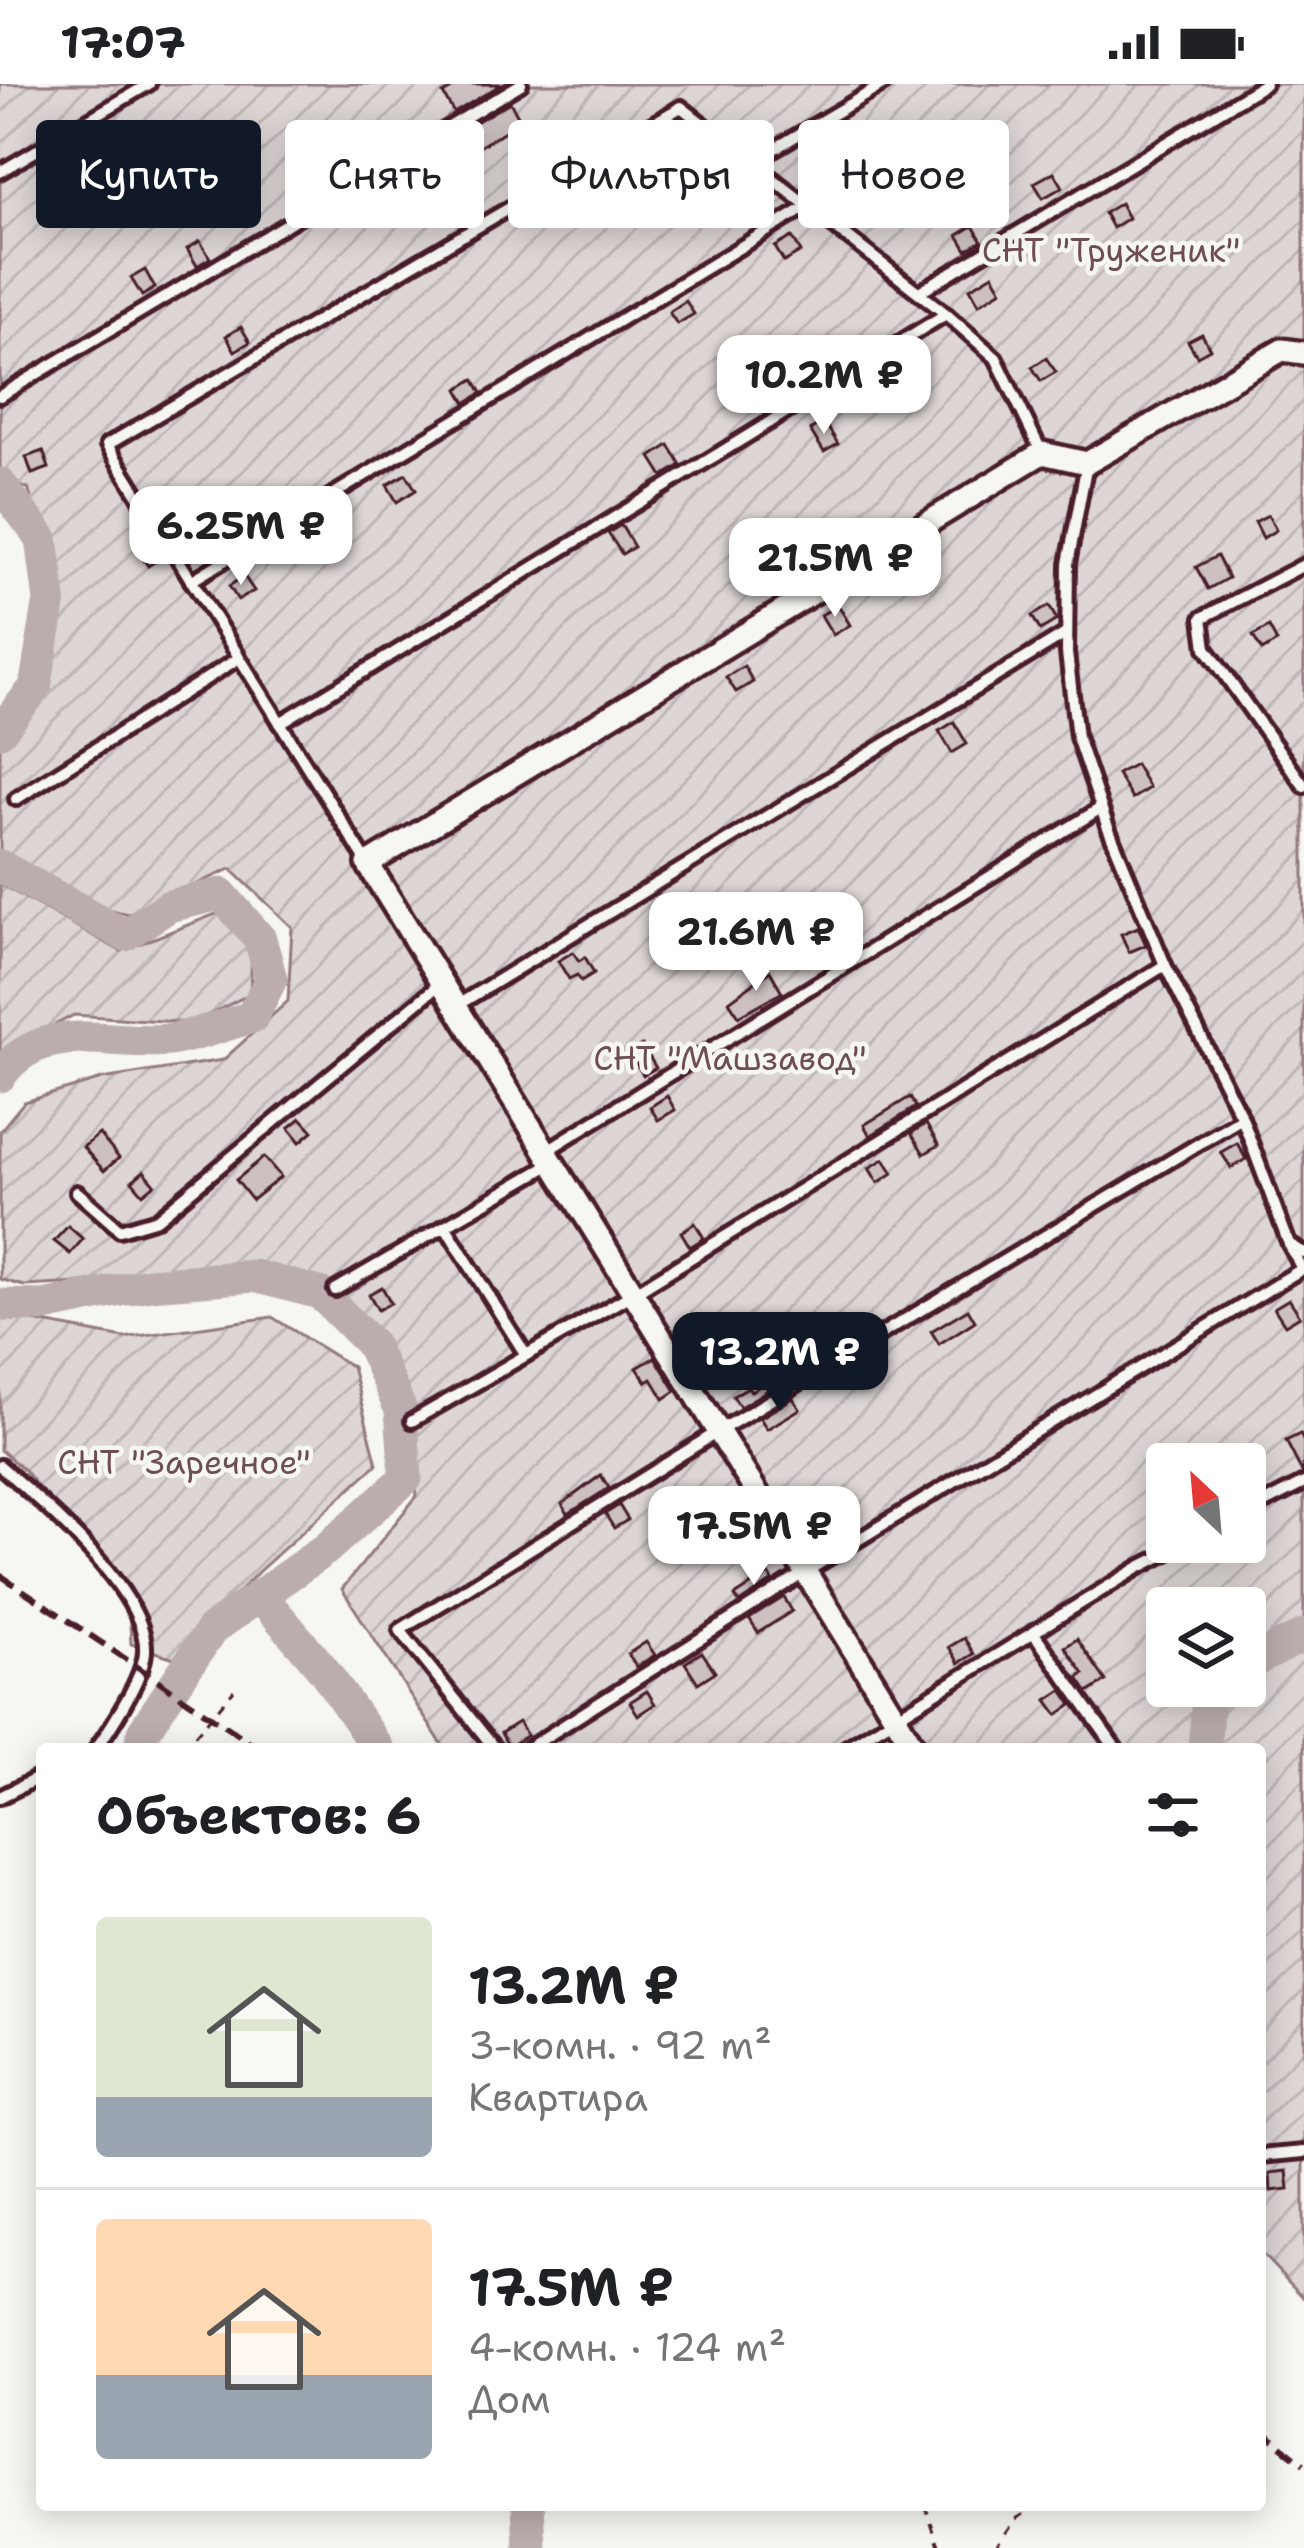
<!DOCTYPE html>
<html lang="ru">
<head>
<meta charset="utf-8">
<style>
	body { margin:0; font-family:"Shantell Sans",sans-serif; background:#f2f2f2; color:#202124; height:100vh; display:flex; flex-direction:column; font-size:45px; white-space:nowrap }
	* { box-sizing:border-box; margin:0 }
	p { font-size:39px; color:#757577 }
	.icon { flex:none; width:66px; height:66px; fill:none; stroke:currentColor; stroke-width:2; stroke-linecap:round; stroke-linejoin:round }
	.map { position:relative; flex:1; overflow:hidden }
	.sheet { position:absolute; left:36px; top:1659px; width:1230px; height:768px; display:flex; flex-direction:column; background:#fff; border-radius:12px; box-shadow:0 6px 30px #0003 }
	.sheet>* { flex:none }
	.hud { position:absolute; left:36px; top:36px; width:1233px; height:108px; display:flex; gap:24px }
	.needle { width:78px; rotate:334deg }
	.buttons { position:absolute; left:1146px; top:1359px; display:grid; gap:24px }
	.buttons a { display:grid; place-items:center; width:120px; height:120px; border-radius:12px; background:#fff; box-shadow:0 6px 30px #0003; font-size:60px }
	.price { position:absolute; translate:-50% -102px; padding:0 27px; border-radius:24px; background:#fff; color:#222; font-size:39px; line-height:78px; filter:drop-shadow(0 3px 6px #0008) }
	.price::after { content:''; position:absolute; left:50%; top:72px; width:36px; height:27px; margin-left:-18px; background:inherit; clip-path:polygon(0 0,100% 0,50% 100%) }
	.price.selected { background:#111827; color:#fff }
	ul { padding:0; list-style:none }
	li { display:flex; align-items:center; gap:36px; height:300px; padding:0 60px }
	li+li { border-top:3px solid #e0e0e0 }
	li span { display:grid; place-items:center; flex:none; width:336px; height:240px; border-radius:12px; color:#555 }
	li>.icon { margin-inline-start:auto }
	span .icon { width:144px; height:144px; fill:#fffc; stroke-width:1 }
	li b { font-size:51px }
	h2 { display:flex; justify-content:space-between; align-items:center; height:144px; padding:0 60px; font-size:51px }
	.chip { padding:0 42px; border-radius:12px; background:#fff; box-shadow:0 6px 30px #0003; font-size:42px; line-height:108px }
	.chip.selected { background:#111827; color:#fff }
	.status { display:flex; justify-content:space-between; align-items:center; height:84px; padding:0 60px; background:#fff; direction:ltr }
	.status svg { height:33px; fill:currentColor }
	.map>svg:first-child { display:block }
	.garden { fill:url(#garden-furrows); stroke:#947a80; stroke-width:3; fill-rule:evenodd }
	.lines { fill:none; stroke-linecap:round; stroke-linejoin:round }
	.river { stroke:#bbadae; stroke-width:33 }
	.building { fill:#ccc1c0; stroke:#4a1f2b; stroke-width:3 }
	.lane-casing { stroke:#4a1f2b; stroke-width:20 }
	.street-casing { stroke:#4a1f2b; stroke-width:30 }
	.path { stroke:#4a1f2b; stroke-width:3; stroke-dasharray:9 9; stroke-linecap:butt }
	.lane { stroke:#f6f6f2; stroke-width:10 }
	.street { stroke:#f6f6f2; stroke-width:21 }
	.rail { stroke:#4a1f2b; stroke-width:6; stroke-dasharray:18 9; stroke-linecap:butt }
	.labels { text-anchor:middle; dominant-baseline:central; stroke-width:9; stroke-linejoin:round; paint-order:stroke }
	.park-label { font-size:33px; fill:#6f4d56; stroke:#f6f6f2 }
</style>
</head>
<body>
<div class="status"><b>17:07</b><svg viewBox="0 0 49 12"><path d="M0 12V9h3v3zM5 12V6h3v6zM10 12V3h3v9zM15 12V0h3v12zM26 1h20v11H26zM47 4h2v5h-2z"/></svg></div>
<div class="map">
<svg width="1304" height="2464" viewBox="0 0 1304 2464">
	<defs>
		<pattern id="garden-furrows" width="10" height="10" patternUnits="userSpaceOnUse" patternTransform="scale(3)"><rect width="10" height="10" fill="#ddd6d5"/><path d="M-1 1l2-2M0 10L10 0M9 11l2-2" fill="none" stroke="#bfb7b7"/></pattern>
	</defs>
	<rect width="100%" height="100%" fill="#f6f6f2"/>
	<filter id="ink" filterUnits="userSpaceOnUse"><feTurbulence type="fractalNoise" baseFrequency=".00833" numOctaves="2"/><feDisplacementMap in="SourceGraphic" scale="24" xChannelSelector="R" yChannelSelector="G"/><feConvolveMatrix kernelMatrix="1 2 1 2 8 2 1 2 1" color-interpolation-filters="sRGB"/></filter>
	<g filter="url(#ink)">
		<!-- garden -->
		<g class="garden">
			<path d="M0 0H1304V2214L1260 2168V1665H445L342 1505 417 1412 408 1332 384 1255 343 1214 252 1181 137 1196 24 1202 0 1195V1047L24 1018 102 995 223 976 288 917 292 843 231 785 128 830 86 820 0 774V656L45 615 57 500 28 404 0 398ZM1167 1380H1245V1458H1167ZM1167 1524H1245V1602H1167Z"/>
			<polygon points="0,800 121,867 221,828 252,863 250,910 192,939 74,931 6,966 0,973"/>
			<polygon points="0,1231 124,1254 272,1233 352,1283 377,1380 258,1488 174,1574 131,1560 129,1517 24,1386 0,1366"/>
		</g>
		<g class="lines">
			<!-- river -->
			<g class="river">
				<polyline points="0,400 42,455 50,516 35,604 0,647"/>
				<path d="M0 782 125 851 169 822 221 810 260 855 271 895 252 933C226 940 196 952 169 956 111 962 41 933 0 992"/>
				<polyline points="0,1221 44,1222 149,1200 254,1192 320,1209 371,1260 401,1326 406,1394 326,1465 212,1545 143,1648 139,1665"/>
				<polyline points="260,1511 323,1585 378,1665"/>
				<polyline points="1245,1582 1304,1551"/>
				<polyline points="1204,1665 1209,1602"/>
				<polyline points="528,2421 530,2464"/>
			</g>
		</g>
		<!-- building -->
		<g class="building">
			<polygon points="460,0 499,0 500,1 454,29 443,10"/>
			<polygon points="510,18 521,37 476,65 464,45"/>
			<polygon points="122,40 135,63 121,71 115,61 80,82 70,65 86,55 89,60"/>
			<polygon points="436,69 445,83 430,92 422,77"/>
			<polygon points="1054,88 1063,103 1043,114 1034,99"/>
			<polygon points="1120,119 1128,134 1112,144 1104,129"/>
			<polygon points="973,142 982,157 967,166 958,151"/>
			<polygon points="792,153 801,168 784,178 775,163"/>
			<polygon points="200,157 210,174 197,182 187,165"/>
			<polygon points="145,186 155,204 142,212 131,194"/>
			<polygon points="993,190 1002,206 979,220 970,204"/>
			<polygon points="686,217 694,230 677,240 669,228"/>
			<polygon points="241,243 250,258 235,267 226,252"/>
			<polygon points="1202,250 1210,265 1197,272 1188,257"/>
			<polygon points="1046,274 1056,288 1041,297 1032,283"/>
			<polygon points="474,295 482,309 466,319 458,305"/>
			<polygon points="824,337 838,360 824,368 810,346"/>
			<polygon points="669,361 681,381 663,392 651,373"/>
			<polygon points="43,367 49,384 32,390 26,373"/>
			<polygon points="406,390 416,406 397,418 387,401"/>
			<polygon points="1268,431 1276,446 1263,454 1255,438"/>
			<polygon points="621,441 634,463 622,470 608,449"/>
			<polygon points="850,448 859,463 844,472 835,458"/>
			<polygon points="157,459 164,472 148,482 140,470"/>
			<polygon points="1217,472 1228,494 1208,505 1196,483"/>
			<polygon points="244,492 254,507 238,516 229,502"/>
			<polygon points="838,521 850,541 833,551 821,531"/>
			<polygon points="1049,522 1057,536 1040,546 1032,532"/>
			<polygon points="1269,543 1277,558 1262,567 1253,552"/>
			<polygon points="744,582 753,598 736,608 726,593"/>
			<polygon points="954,638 967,660 952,669 939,647"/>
			<polygon points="1135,680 1149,704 1132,715 1117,690"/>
			<polygon points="1138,843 1146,861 1129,868 1121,850"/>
			<polygon points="573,868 579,877 585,873 594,889 581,897 577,891 569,895 558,877"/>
			<polygon points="770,887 782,908 739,932 729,917"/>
			<polygon points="642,961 656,984 643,991 629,968"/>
			<polygon points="667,1012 675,1026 658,1036 650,1023"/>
			<polygon points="910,1013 916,1023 870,1052 864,1041"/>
			<polygon points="301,1034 313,1047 300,1058 289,1044"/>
			<polygon points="926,1040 939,1061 924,1070 911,1049"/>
			<polygon points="99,1050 119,1074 104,1087 83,1063"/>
			<polygon points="1237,1059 1246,1075 1231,1084 1221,1068"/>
			<polygon points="264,1073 281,1093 252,1116 236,1096"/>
			<polygon points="884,1075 893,1089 878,1099 869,1084"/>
			<polygon points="144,1087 155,1100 143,1110 132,1097"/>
			<polygon points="695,1139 704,1154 690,1163 681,1148"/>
			<polygon points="68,1142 83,1155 70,1170 54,1157"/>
			<polygon points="382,1203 391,1219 378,1226 369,1210"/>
			<polygon points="1289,1215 1300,1232 1285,1241 1274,1224"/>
			<polygon points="968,1225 975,1237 939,1260 931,1247"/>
			<polygon points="655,1273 676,1307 664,1315 652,1295 647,1298 637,1284"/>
			<polygon points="851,1279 862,1296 848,1305 838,1287"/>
			<polygon points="779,1290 783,1297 740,1323 733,1312 748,1303 751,1307"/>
			<polygon points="793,1314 800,1325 767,1345 760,1334"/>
			<polygon points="1300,1350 1304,1358 1303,1390 1286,1357"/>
			<polygon points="601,1391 609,1404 568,1430 562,1420"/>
			<polygon points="619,1421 628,1436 614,1444 605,1430"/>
			<polygon points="769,1490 773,1497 739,1519 735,1512"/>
			<polygon points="784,1513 792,1527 758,1549 749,1535"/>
			<polygon points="964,1554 974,1570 959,1579 949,1563"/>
			<polygon points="1077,1555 1106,1597 1088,1609 1078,1594 1084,1590 1065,1563"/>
			<polygon points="646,1558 655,1571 636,1583 628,1570"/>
			<polygon points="702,1568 715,1588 698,1599 685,1579"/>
			<polygon points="1062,1606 1072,1621 1058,1631 1047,1616"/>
			<polygon points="647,1607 655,1620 638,1631 630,1618"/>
			<polygon points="518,1638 527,1651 509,1663 501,1649"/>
			<polygon points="1287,2087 1289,2105 1271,2107 1270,2089"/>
		</g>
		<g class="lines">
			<defs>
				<g id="lane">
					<polyline points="752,78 884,0"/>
					<polyline points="0,88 149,0"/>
					<polyline points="919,208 1265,0"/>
					<polyline points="0,312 521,0"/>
					<polyline points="1087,379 1068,480 1067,569 1077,653 1107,741 1165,881 1242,1034 1289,1160 1304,1169"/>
					<polyline points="1304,481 1202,534 1206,564 1304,702"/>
					<polyline points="191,497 808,122"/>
					<polyline points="280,639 946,230"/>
					<polyline points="16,715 239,574"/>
					<polyline points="368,780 107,361 681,23 946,230 996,274 1042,369"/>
					<polyline points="456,922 1067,549"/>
					<polyline points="546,1067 1101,724"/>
					<polyline points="77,1108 120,1146 157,1135 441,899"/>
					<polyline points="445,1142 526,1271"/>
					<polyline points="335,1206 553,1079"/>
					<polyline points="412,1337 634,1209 1165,881"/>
					<path d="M0 1382C42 1418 148 1508 145 1567 144 1593 111 1643 96 1665"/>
					<polyline points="1245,1429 1304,1399"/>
					<polyline points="1033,1548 1116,1665"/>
					<polyline points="495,1665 400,1546 719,1347 1242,1034"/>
					<polyline points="527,1665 807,1487 1302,1185 1289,1160"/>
					<polyline points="844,1665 1138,1484 1189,1458"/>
					<polyline points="0,1713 42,1692"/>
					<polyline points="1260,2072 1304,2068"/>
				</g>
				<polyline id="street" points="915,1665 368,780 1042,369 1087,379 1282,266 1304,269"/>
			</defs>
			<!-- lane casing -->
			<use href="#lane" class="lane-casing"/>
			<!-- street casing -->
			<use href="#street" class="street-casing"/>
			<!-- path -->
			<g class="path">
				<polyline points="183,1665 234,1606"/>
				<polyline points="925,2421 940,2464"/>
				<polyline points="995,2464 1016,2435 1039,2421"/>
			</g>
			<!-- lane -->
			<use href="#lane" class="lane"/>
			<!-- street -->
			<use href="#street" class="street"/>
			<!-- rail -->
			<g class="rail">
				<polyline points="0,1491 260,1665"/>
				<polyline points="1260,2345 1304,2380"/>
			</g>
		</g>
	</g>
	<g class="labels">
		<!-- park labels -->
		<g class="park-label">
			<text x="1111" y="166">СНТ "Труженик"</text>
			<text x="730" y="974">СНТ "Машзавод"</text>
			<text x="184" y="1378">СНТ "Заречное"</text>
		</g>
	</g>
</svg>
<div class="buttons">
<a><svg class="needle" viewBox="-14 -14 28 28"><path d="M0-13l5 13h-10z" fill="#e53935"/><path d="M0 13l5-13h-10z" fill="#757577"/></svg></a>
<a><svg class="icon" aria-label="layers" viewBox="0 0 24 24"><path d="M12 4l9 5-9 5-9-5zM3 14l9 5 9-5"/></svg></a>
</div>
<b class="price" style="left:824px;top:353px">10.2M ₽</b>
<b class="price" style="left:241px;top:504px">6.25M ₽</b>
<b class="price" style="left:835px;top:536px">21.5M ₽</b>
<b class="price" style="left:756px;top:910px">21.6M ₽</b>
<b class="price selected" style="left:780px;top:1330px">13.2M ₽</b>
<b class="price" style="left:754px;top:1504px">17.5M ₽</b>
<div class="hud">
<a class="chip selected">Купить</a>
<a class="chip">Снять</a>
<a class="chip">Фильтры</a>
<a class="chip">Новое</a>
</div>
<section class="sheet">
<h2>Объектов: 6<svg class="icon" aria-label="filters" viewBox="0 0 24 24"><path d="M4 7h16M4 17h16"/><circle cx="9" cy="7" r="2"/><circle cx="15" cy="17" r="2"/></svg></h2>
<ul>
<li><span style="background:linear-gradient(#dfe7d0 75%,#9aa5b1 0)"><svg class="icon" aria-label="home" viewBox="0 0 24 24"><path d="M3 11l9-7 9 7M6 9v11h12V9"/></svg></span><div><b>13.2M ₽</b><p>3-комн. · 92 m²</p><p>Квартира</p></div></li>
<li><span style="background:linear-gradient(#ffd9b3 65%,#9aa5b1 0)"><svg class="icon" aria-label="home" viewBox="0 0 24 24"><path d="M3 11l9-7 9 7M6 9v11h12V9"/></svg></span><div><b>17.5M ₽</b><p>4-комн. · 124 m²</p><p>Дом</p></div></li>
</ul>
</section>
</div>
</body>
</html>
